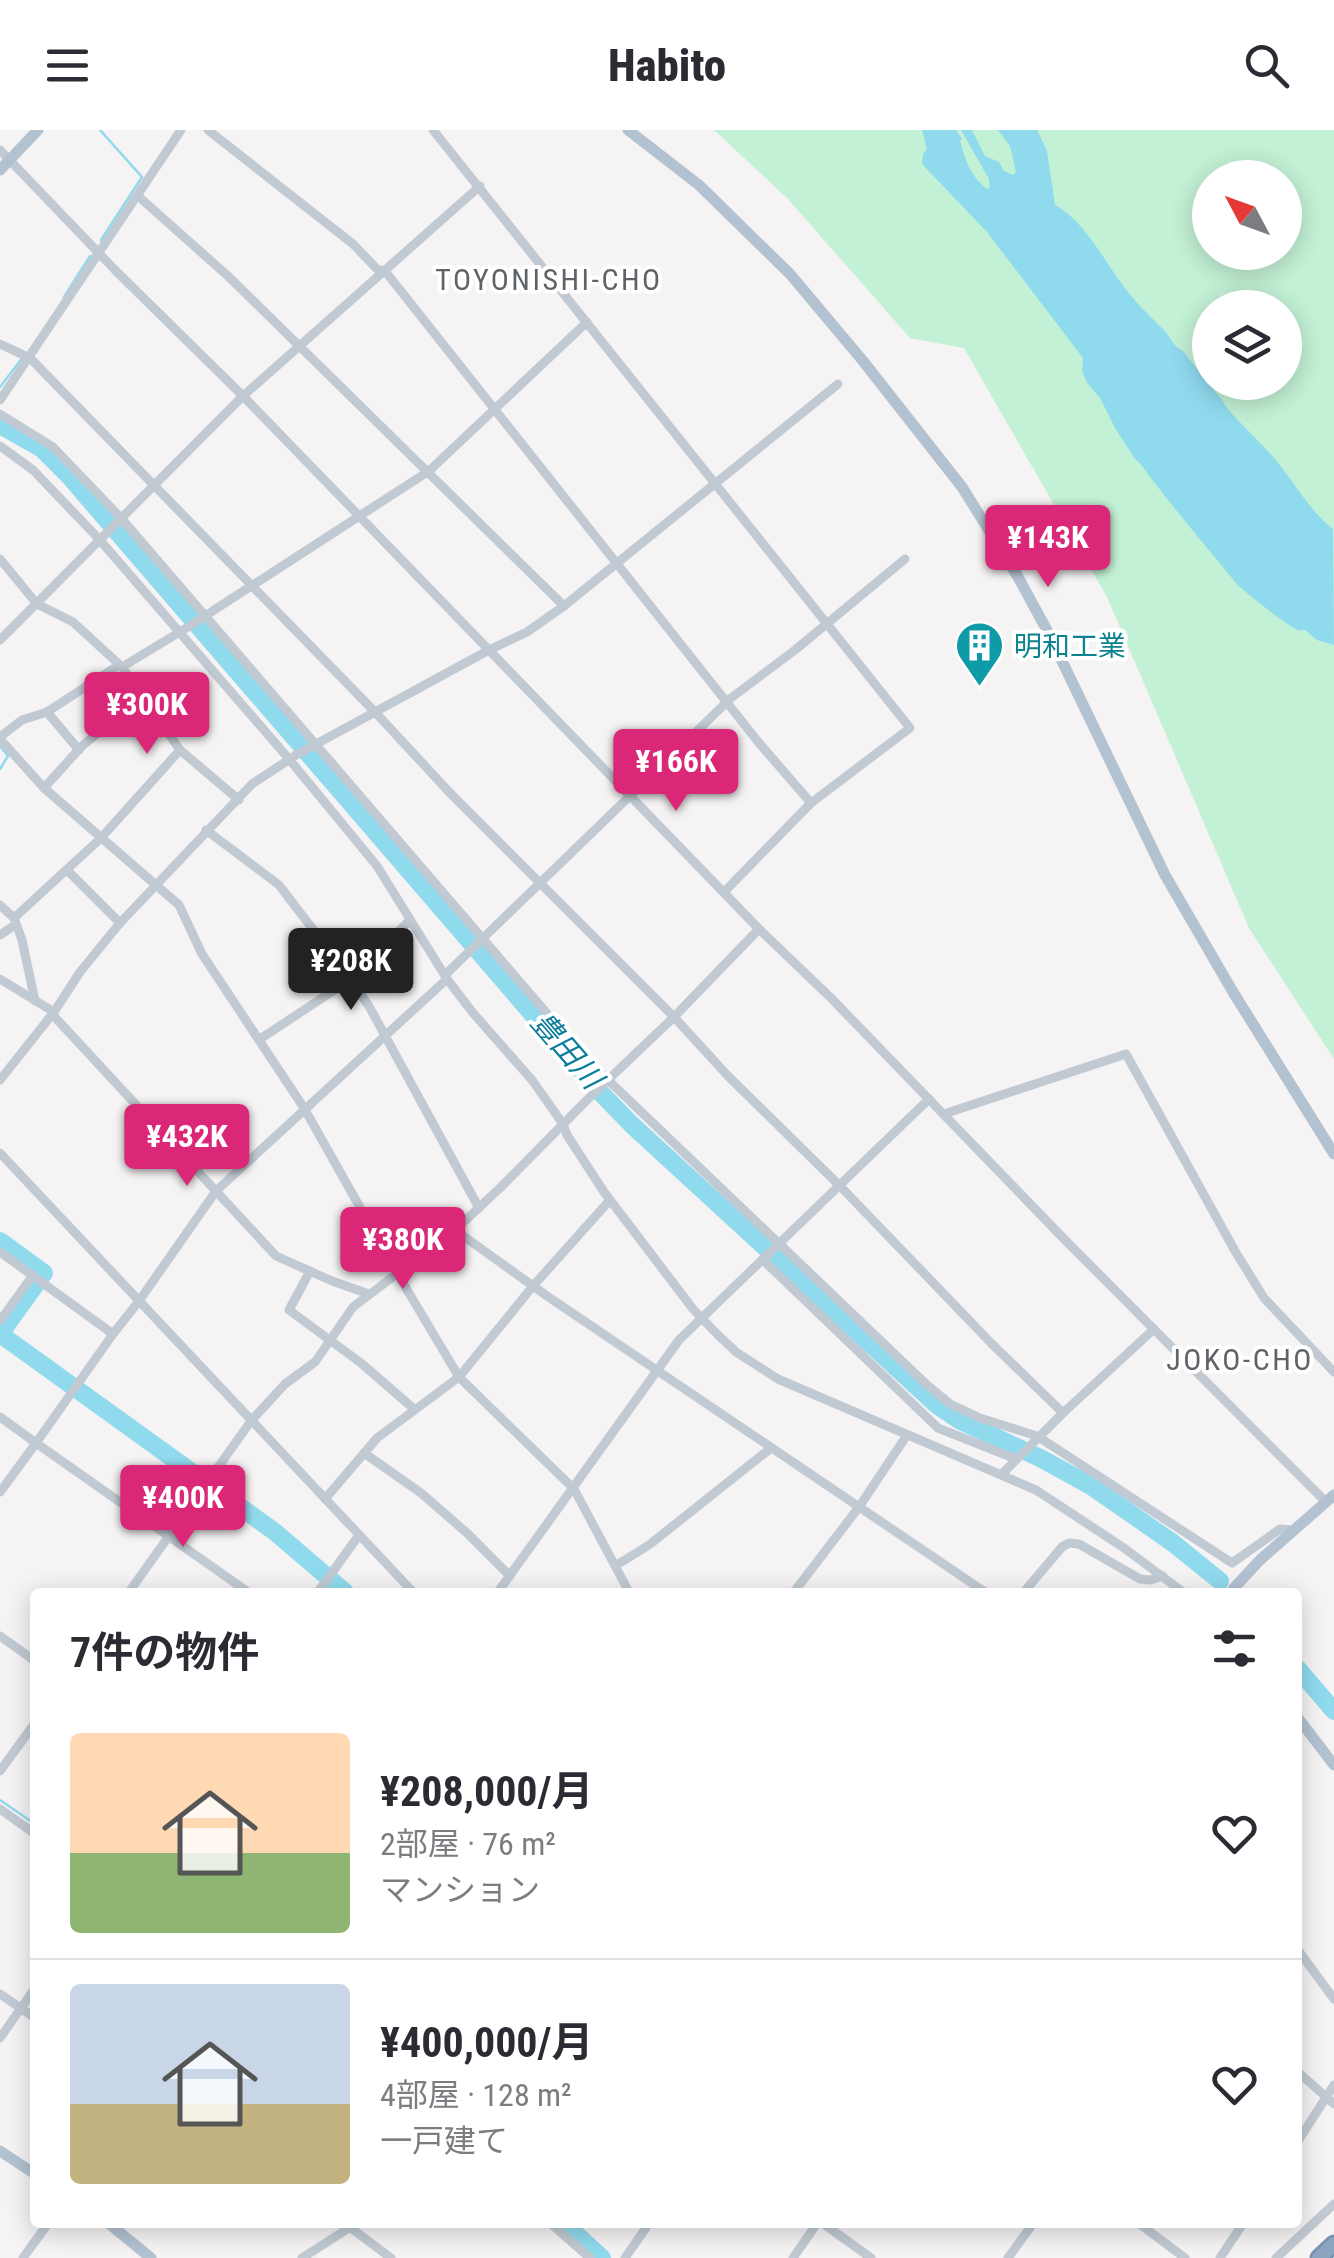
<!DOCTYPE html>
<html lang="ja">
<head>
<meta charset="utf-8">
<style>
	body { margin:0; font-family:"Roboto Condensed","Noto Sans JP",sans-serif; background:#f2f2f3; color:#2b2b33; height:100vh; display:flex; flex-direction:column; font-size:38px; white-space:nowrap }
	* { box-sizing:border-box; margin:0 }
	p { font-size:32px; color:#7c7c81 }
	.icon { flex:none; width:55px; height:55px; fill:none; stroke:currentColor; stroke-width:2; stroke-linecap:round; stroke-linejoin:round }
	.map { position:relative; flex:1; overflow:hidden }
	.side { position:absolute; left:30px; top:1458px; width:1272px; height:640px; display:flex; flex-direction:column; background:#fff; border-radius:10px; box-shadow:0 5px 25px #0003 }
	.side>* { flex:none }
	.needle { width:65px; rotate:311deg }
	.tools { position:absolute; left:1192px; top:30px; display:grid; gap:20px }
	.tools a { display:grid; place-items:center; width:110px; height:110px; border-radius:50%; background:#fff; box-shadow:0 5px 25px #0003; font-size:50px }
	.price { position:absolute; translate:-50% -85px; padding:0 22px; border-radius:10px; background:#db2777; color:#fff; font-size:32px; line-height:65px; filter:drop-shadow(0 2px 5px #0008) }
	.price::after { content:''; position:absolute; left:50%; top:60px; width:30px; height:22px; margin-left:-15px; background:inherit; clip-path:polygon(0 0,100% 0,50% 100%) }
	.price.active { background:#222; color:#fff }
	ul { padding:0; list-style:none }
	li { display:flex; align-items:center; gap:30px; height:250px; padding:0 40px }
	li+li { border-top:2px solid #e1e1e2 }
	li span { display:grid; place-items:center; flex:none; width:280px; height:200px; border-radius:10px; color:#555 }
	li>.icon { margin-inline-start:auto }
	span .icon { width:120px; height:120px; fill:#fffc; stroke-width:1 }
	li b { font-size:42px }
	h2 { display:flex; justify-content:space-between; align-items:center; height:120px; padding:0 40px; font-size:42px }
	header { display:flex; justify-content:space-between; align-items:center; height:130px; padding:0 40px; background:#fff; font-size:45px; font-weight:800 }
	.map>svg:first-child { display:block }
	.green { fill:#c3f1d5; fill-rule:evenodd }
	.water { fill:#90daee }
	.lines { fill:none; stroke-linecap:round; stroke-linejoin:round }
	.stream { stroke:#90daee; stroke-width:2.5 }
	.river { stroke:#90daee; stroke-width:18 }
	.highway-casing { stroke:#7690ad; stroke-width:19 }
	.minor { stroke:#c1cad2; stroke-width:9 }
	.major { stroke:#b3c2d1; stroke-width:11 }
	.highway { stroke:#8ba5c1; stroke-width:14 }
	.labels { text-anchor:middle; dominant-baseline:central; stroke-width:8; stroke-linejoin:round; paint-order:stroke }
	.culture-label { font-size:28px; fill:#0d838f; stroke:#fff; text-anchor:start }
	.neighbourhood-label { font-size:30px; letter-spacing:2.5px; fill:#5f6368; stroke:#fff }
	.water-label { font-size:30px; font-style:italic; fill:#0c7c9b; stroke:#fff }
</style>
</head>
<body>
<header><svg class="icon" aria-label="menu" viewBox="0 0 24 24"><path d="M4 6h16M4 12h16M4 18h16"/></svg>Habito<svg class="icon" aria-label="search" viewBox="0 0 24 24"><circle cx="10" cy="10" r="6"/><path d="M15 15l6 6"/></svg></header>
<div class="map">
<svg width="1334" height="2128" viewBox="0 0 1334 2128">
	<rect width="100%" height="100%" fill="#f5f3f3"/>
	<!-- green -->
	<path class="green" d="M714 0H1334V929L1249 798 1107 467 964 218 910 208 788 69ZM1210 48H1285V122H1210ZM1210 178H1285V252H1210Z"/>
	<!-- water -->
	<path class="water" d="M922 0H956L962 9 960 11C965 30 971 47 987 59L990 57 989 49 961 0H972L985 26 999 32 1004 41 1013 45 1016 42 1010 16 998 0H1037L1047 21 1055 75C1086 92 1103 130 1125 158 1136 173 1149 185 1162 198 1171 206 1171 215 1183 221L1222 270C1226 280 1256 308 1265 318 1290 343 1305 377 1333 399L1334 515 1317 510 1305 500C1303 500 1300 501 1298 500 1290 498 1242 460 1236 453 1203 413 1170 374 1139 332L1135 329 1115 298 1100 268 1087 253 1082 241 1083 228 987 102 922 34 923 24 927 19Z"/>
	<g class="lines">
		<!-- stream -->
		<g class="stream">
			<polyline points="100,0 142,47 101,110"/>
			<polyline points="64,167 90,126"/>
			<polyline points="0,257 23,227"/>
			<polyline points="0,616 8,626 0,639"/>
			<polyline points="0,1670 35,1694"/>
		</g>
		<!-- river -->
		<g class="river">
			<polyline points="0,295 42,319 69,346 491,836 596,958 632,995 938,1276 959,1290 1042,1329 1091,1356 1173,1413 1220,1451"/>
			<polyline points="0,1111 44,1143 0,1204 275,1402 324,1444"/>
			<polyline points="331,1450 345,1462"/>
			<polyline points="1298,1539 1334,1581"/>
			<polyline points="563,2092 602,2128"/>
		</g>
		<defs>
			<polyline id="highway" points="1319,2128 1334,2114"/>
		</defs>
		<!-- highway casing -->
		<use href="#highway" class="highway-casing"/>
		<!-- minor -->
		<g class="minor">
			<polyline points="208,0 353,114 377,139 385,141 759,613 811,673"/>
			<polyline points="433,0 910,598 811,673 724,762"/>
			<polyline points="0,20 116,141 243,266 759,799 831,868 1067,1112 1326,1372"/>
			<polyline points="138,66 229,147 564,476"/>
			<polyline points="0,214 30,228 375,582 451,664 674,887 728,946 840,1056 992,1214 1063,1283 1154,1199"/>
			<polyline points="0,270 181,0"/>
			<polyline points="0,284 53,317 121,388 587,930 926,1254 950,1274 980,1288 1037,1306 1232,1433 1280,1399 1293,1400"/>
			<polyline points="0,316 33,340 99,409 289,629 377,736 447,849 473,883 532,950 563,994 567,1005 604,1062 693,1179 717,1204 736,1222 778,1249 1036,1360 1124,1418 1183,1462"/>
			<polyline points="0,429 37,474 73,492 122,537 180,620 239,670"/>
			<polyline points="0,510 243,266 480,56"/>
			<polyline points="122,537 188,497 429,341 587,192"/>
			<polyline points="47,582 79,620"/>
			<polyline points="0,607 22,590 47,582 119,535"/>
			<polyline points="0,609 44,658 179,775 202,824 304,978 397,1143 459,1247 574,1359 629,1462"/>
			<polyline points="44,658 82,616 142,567"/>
			<polyline points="206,700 279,755 351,849 370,878 479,1078"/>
			<polyline points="67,740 120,793"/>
			<polyline points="0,775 14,788 22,810 35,871"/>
			<polyline points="14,788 101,708 180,620"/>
			<polyline points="0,805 15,795"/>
			<polyline points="445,845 731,568 795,520 905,429"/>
			<polyline points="0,849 54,882"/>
			<polyline points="52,884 276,1126 332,1151 369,1164"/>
			<polyline points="260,909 351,849 410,790"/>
			<polyline points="0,950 54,882 80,842 120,793 252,654 296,625 489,520 527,502 564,476 838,254"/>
			<polyline points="944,984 1126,924 1235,1121 1264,1168 1334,1242"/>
			<polyline points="0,1023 413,1462"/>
			<polyline points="455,1100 547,1166 985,1462"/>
			<polyline points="0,1122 113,1204 139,1171 216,1061 447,849"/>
			<polyline points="763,1130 938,1298 1016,1329"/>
			<polyline points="310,1141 289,1180 361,1233 414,1279"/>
			<polyline points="0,1191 33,1145"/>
			<polyline points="0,1287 36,1313 113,1204"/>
			<polyline points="364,1323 421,1363 467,1403 510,1446"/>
			<polyline points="1002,1344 1063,1283"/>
			<polyline points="0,1362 36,1313 248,1462"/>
			<polyline points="325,1369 377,1308 459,1247 533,1156 610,1070"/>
			<polyline points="615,1436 649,1415 771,1318"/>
			<polyline points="129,1462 251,1291 285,1254 315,1232 353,1177 455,1100 501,1057 590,967 674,887 759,799"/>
			<polyline points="318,1462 359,1405"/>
			<polyline points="498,1462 679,1210 929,969"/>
			<polyline points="794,1462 859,1377 907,1305"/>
			<polyline points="1024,1462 1062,1417 1069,1413 1079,1414 1140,1449 1150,1450 1163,1446"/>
			<polyline points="0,1506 35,1531"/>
			<polyline points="0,1641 35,1593"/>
			<polyline points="0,1679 35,1704"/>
			<polyline points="1298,1820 1334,1869"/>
			<polyline points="0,1864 35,1888"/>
			<polyline points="0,1908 35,1858"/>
			<polyline points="1298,1942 1334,1974"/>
			<polyline points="1298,2011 1334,1955"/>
			<polyline points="343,2092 391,2128"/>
			<polyline points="549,2092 590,2128"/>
			<polyline points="821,2092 871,2128"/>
			<polyline points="1137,2092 1185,2128"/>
			<polyline points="23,2128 49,2092"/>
			<polyline points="302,2128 349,2098 353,2092"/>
			<polyline points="625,2128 650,2092"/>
			<polyline points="793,2128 818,2092"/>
			<polyline points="1008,2128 1034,2092"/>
			<polyline points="1220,2128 1244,2092"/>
			<polyline points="1276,2128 1334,2074"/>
		</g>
		<!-- major -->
		<g class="major">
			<polyline points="628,0 699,55 790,144 863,231 962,357 1018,447 1049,504 1165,745 1233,862 1334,1024"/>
			<polyline points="0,40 38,0"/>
			<polyline points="1232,1462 1234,1458 1260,1430 1334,1365"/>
			<polyline points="1298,1588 1334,1635"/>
			<polyline points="0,2021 35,2044"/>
			<polyline points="107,2092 151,2128"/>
		</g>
		<!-- highway -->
		<use href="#highway" class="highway"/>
	</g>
	<!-- icons -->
	<defs>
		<symbol id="building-pin" viewBox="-11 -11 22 30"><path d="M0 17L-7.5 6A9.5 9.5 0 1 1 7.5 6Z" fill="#0f9aa8" stroke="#fff"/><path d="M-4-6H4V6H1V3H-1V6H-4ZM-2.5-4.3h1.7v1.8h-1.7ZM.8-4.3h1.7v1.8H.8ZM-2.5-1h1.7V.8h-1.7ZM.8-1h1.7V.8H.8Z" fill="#fff"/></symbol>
	</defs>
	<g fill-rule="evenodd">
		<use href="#building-pin" x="952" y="488" width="55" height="75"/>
	</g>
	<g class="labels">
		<!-- culture labels -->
		<g class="culture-label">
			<text x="1014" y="516">明和工業</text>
		</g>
		<!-- neighbourhood labels -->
		<g class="neighbourhood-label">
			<text x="549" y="149">TOYONISHI-CHO</text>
			<text x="1240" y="1229">JOKO-CHO</text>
		</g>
		<!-- water labels -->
		<g class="water-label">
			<text transform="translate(567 920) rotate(49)">豊田川</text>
		</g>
	</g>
</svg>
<div class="tools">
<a><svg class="needle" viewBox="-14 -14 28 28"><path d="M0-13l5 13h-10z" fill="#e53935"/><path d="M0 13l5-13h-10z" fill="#7c7c81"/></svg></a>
<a><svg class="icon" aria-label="layers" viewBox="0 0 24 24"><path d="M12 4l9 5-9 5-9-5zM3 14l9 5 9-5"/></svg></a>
</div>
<b class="price" style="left:1048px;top:460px">¥143K</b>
<b class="price" style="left:147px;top:627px">¥300K</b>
<b class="price" style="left:676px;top:684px">¥166K</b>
<b class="price active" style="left:351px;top:883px">¥208K</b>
<b class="price" style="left:187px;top:1059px">¥432K</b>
<b class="price" style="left:403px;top:1162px">¥380K</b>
<b class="price" style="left:183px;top:1420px">¥400K</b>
<section class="side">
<h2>7件の物件<svg class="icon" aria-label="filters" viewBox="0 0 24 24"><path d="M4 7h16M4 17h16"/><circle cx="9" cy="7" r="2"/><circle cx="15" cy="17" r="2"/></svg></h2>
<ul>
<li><span style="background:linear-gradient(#ffd9b3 60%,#8fb573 0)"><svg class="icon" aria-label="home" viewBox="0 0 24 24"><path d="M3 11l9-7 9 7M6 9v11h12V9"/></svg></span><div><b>¥208,000/月</b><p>2部屋 · 76 m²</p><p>マンション</p></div><svg class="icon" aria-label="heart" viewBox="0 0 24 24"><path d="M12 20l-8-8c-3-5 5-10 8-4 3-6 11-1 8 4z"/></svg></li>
<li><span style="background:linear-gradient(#c9d6e8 60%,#c2b280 0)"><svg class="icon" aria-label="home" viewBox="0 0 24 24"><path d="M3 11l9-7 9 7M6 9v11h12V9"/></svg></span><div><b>¥400,000/月</b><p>4部屋 · 128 m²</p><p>一戸建て</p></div><svg class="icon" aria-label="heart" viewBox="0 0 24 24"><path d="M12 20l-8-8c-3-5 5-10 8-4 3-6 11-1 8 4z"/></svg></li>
</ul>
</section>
</div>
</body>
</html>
